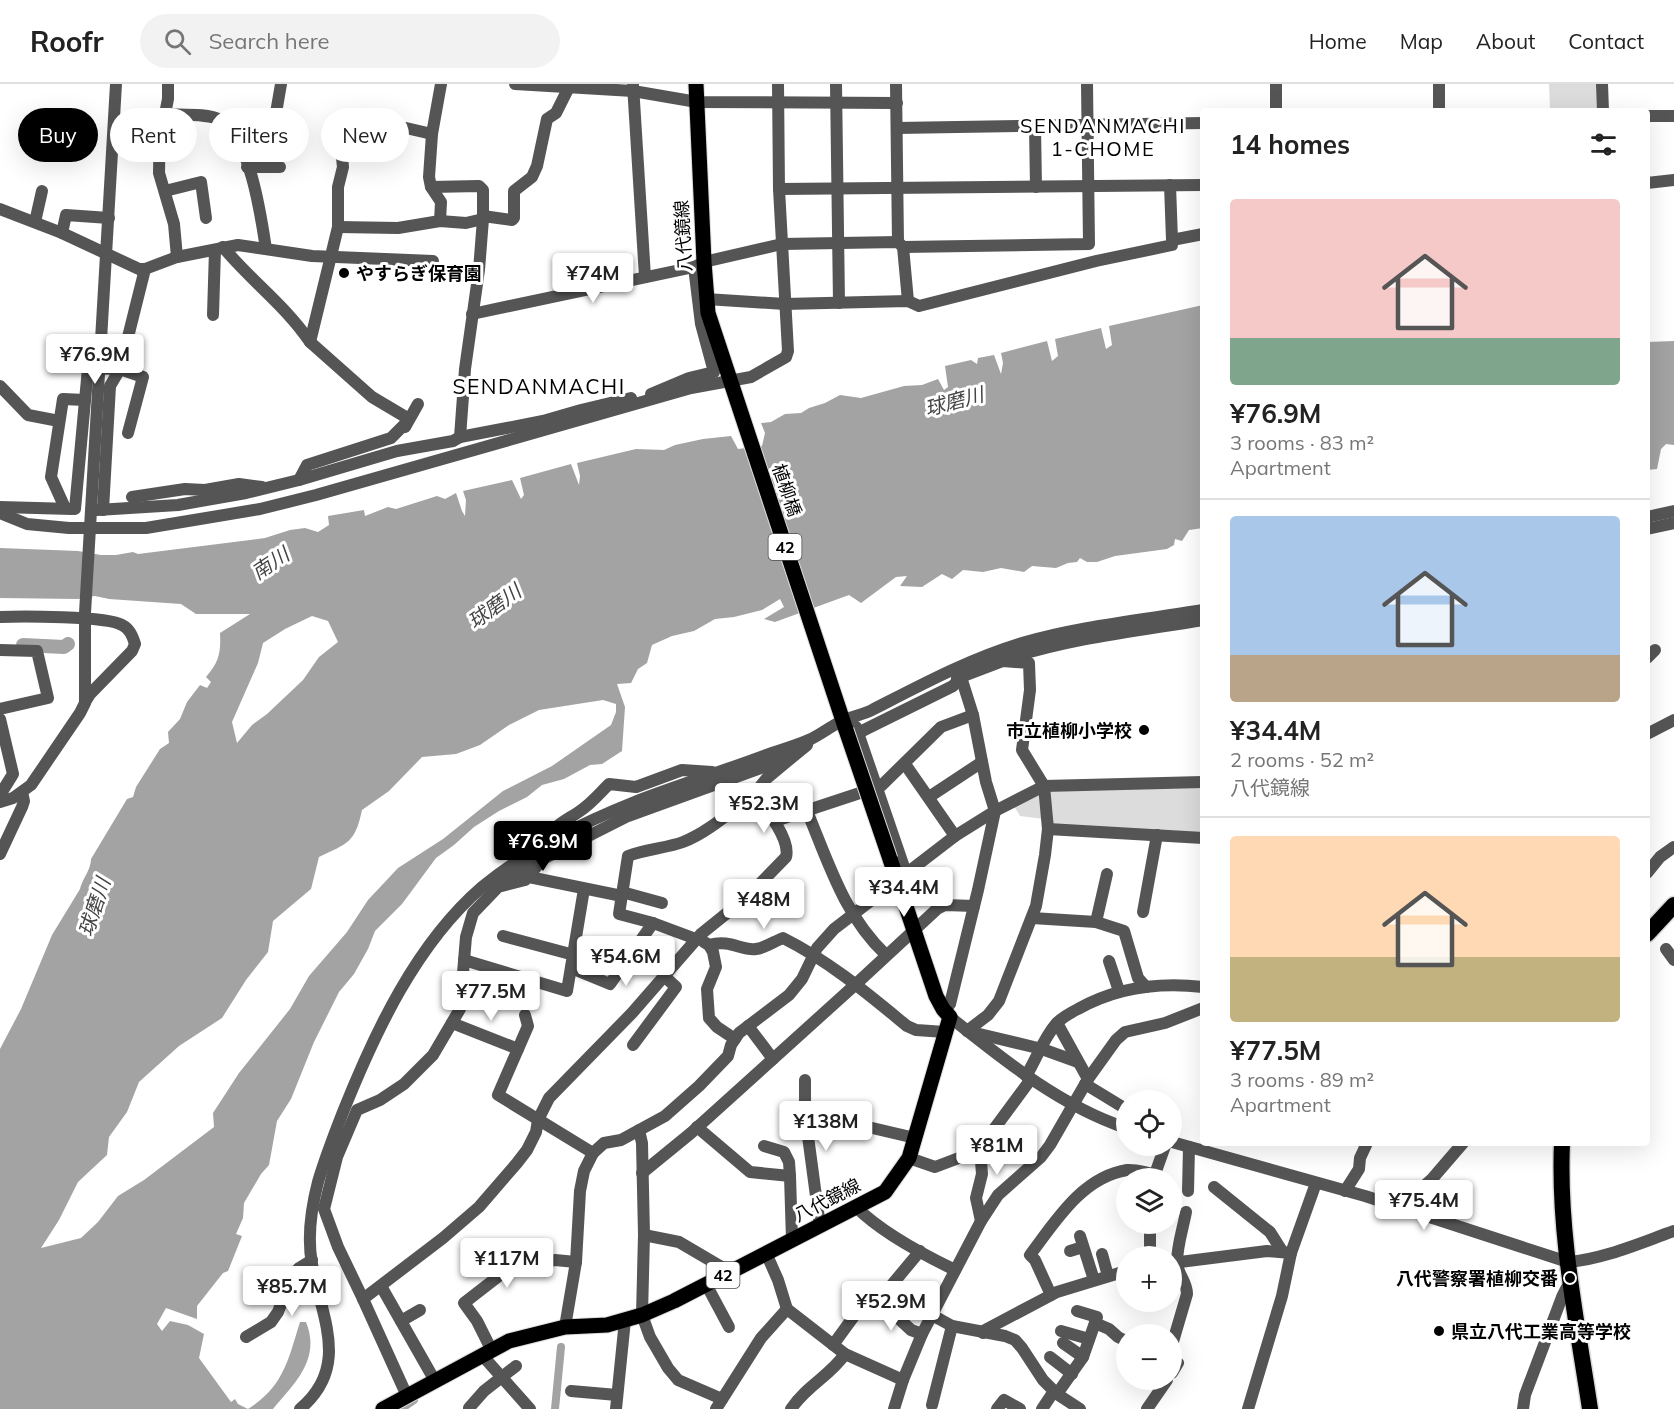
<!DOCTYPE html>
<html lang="en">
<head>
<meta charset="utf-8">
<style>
	body { margin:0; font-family:Mulish,"Noto Sans JP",sans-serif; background:#f2f2f2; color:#222; height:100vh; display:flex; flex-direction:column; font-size:22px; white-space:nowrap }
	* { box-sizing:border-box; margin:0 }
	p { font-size:20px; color:#767676 }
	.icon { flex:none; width:33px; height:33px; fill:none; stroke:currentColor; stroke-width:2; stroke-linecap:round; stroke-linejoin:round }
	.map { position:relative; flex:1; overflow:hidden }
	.drawer { position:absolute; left:1200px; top:24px; width:450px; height:1038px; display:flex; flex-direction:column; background:#fff; border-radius:6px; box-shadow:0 6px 24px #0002 }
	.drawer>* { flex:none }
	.guide { position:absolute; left:18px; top:24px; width:570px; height:54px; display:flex; gap:12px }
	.controls { position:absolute; left:1116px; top:1006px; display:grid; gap:12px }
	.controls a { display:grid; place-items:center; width:66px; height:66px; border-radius:50%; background:#fff; box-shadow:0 6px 24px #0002; font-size:30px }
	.price { position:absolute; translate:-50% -51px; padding:0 14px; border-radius:6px; background:#fff; color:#222; font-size:20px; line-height:39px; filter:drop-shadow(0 2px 3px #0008) }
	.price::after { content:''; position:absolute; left:50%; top:36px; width:18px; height:14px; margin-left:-9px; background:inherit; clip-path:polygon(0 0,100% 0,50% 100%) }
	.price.selected { background:#000; color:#fff }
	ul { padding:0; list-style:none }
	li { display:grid; align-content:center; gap:12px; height:318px; padding:0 30px }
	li+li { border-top:2px solid #e0e0e0 }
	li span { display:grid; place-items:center; height:186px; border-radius:6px; color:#555 }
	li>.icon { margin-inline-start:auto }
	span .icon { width:108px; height:108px; fill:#fffc; stroke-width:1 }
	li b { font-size:26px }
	h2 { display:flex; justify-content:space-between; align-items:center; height:72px; padding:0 30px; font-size:26px }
	.tag { padding:0 21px; border-radius:27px; background:#fff; box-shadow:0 6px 24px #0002; font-size:21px; line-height:54px }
	.tag.selected { background:#000; color:#fff }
	header { display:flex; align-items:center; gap:36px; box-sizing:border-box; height:84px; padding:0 30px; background:#fff; border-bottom:2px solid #e0e0e0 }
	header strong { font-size:28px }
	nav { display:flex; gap:33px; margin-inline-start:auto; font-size:21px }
	.search { width:420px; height:54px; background:#f2f2f2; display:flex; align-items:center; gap:15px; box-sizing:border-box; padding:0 21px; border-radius:33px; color:#767676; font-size:22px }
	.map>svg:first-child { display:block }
	.green { fill:#dcdcdc }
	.water { fill:#a3a3a3; fill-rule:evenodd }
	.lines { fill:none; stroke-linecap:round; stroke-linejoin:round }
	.canal { stroke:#a3a3a3; stroke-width:8 }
	.river { stroke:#a3a3a3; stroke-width:14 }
	.major-casing { stroke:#dbdbdb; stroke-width:17 }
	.highway-casing { stroke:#dbdbdb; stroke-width:19 }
	.minor { stroke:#555; stroke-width:12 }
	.major { stroke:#000; stroke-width:15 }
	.highway { stroke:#000; stroke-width:16 }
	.major-bridge-casing { stroke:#dbdbdb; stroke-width:17; stroke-linecap:butt }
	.major-bridge { stroke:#000; stroke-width:15 }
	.poi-dot { fill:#000; stroke:#fff; stroke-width:2 }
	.labels { text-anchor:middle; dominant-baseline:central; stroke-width:6; stroke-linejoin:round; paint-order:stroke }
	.shield { fill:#fff; stroke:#4c4c4c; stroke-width:1.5 }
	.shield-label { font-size:16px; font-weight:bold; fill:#000 }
	.street-label { font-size:18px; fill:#000; stroke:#fff }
	.poi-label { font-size:18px; font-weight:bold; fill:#000; stroke:#fff; text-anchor:start }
	.neighbourhood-label { font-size:20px; letter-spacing:1.5px; fill:#000; stroke:#fff }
	.water-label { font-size:20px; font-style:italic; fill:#444; stroke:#fff }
	.quarter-label { font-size:21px; letter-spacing:1.5px; fill:#000; stroke:#fff }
</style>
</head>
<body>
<header>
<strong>Roofr</strong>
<div class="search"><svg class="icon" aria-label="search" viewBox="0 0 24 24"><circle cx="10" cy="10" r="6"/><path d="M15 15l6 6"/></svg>Search here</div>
<nav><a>Home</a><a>Map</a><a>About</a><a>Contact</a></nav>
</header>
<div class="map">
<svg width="1674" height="1325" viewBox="0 0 1674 1325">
	<rect width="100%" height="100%" fill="#fff"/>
	<!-- green -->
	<g class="green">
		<polygon points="1549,0 1598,0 1599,27 1550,27"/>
		<polygon points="1203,701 1203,753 1050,743 1043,735 1020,732 1014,722 1048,706"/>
	</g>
	<!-- water -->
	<g class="water">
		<path d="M1203 221V444L1189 446 1182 457 1175 455 1174 461 1167 465 1115 472 1097 478H1087L1080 474 1077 478 1068 479 1056 484 1032 482 1024 488 1001 484 983 488 963 486 952 495 942 490 922 503 900 502 907 492 896 493 861 519 849 511 775 538 764 535 784 523 780 515 762 526 734 533 715 535 694 547 672 552 652 561 647 579 638 585 631 599 617 600 625 623 622 667 602 680 590 681 564 695 542 701 527 713 499 727 474 743 454 761 436 774 402 820 375 847 368 865 354 890 339 908 314 958 291 1015 277 1037 269 1081 261 1090 244 1119 243 1134 236 1150 242 1152 228 1187 223 1189 197 1222V1235L166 1224 157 1240 162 1247 170 1237 188 1241 204 1250 199 1274 231 1318 235 1315 238 1320 248 1325C284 1302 288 1276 300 1238H306C321 1275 295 1299 273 1325H0V965L21 925 52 851 80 805C82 795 91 786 91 775L127 715 133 713 136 703 160 665 169 659 168 648 180 635 187 618 200 601 207 604 211 598 206 593C219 578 221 569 220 549L250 530H196L181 520 109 515 95 512 78 515 0 514V464L78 467 101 471H116L133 468 138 470 265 454 290 446 305 444 318 448 329 441 328 432 364 426 365 432 388 423 396 425 437 412 445 415 456 409 462 427 465 432 466 416 463 407 512 396 521 415 524 411 520 394 571 380 579 401 580 392 577 379 636 365 664 366 675 361 703 355 731 352 738 365 762 362 765 349 761 339 771 338 785 330 801 329 809 324 825 319 840 311 861 314 904 302 922 301 938 295 944 306 948 303 945 282 971 276 977 280 978 274 994 271 1001 290 1003 279 1001 269 1047 257 1052 277 1058 272 1055 255 1101 244 1106 265 1112 261 1109 242ZM312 532 328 537 338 558 319 573 303 596 267 630 252 641 237 659 232 638 258 579 263 559 285 545ZM603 616 616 620V628L611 641 552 682 503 707 443 755 398 784 368 816 347 848 309 892 290 925 239 989 213 1029 214 1043 144 1096 118 1112 98 1138 81 1154 41 1164 59 1136 78 1098 107 1071 109 1053 127 1028 139 998 179 962 222 934 246 896 268 868 273 837 311 805 319 773C348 759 355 759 362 726L389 707 422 673 456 670 480 661 509 641 539 626Z"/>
		<polygon points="1674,257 1674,363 1674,361 1666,360 1661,365 1657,385 1647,386 1647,258"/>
	</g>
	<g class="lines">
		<!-- canal -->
		<g class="canal">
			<polyline points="401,1325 414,1316"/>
			<polyline points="555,1325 561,1263"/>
		</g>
		<!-- river -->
		<polyline class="river" points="23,561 64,563 68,560"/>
		<defs>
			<g id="major">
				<polyline points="696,0 704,178 708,229 846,646"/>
				<polyline points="383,1325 509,1257 565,1243 607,1241 642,1231 674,1217 885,1108 909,1074 950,933 943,925 936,912 890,775"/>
			</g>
			<g id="highway">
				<polyline points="1647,850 1674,821"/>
				<path d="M1562 1059C1558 1148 1577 1238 1590 1325"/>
			</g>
		</defs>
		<!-- major casing -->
		<use href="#major" class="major-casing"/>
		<!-- highway casing -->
		<use href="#highway" class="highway-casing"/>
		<!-- minor -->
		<g class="minor">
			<path d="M168 0V15L165 30C180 31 208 29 220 36 250 54 261 132 266 165"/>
			<polyline points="515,0 633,7 697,18 897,19"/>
			<polyline points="836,0 839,219"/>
			<polyline points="896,0 898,158"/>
			<polyline points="1439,0 1439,27"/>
			<polyline points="1602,0 1603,27"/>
			<polyline points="633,1 645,193"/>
			<polyline points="1276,27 1276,0"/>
			<polyline points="165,30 160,34 159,89 174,140 177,173"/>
			<polyline points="1647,32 1674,32"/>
			<polyline points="1035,42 1036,103"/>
			<polyline points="897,44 1203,39"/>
			<polyline points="276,69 276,29 281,0"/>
			<polyline points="247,83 280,83"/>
			<polyline points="1647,99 1674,96"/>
			<polyline points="1170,101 1172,156"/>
			<polyline points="431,103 479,102 483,106 483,132"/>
			<polyline points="779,105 1203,101"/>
			<polyline points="165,107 201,98 206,134"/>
			<polyline points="0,125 62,149 139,185 145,185 177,173 238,161 312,172 433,177"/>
			<polyline points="440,137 441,118 431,103 429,93 432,50 441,0"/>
			<polyline points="35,138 42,107"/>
			<polyline points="338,143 398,144 440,137 466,139 483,135 483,132 512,136 514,134 514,107 532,93 537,82 547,35 556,29 569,3"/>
			<polyline points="62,149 66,131 109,134"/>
			<path d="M223 163C251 197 285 221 310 258L338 143V103L343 83 342 74 337 62 338 47 406 44 432 50"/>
			<polyline points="903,163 908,217"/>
			<polyline points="706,215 785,220 908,217 919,222 1096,177 1172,161 1172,156 1203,150"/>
			<polyline points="472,230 694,183 704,178 782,160 898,158 903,163 1089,160 1087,0"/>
			<polyline points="213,231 215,166"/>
			<polyline points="0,302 28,331 59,337"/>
			<polyline points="651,310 689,294 714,288 701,240 694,183"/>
			<polyline points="405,343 418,320"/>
			<polyline points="460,353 543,337 581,326 631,314"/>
			<polyline points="299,396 307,381 391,354 407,338 404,332 372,313 310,258"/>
			<polyline points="132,413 185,405 205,406 239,400 262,403"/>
			<polyline points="0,423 72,425"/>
			<polyline points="65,424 51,393 63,315 85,316"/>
			<polyline points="75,425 88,284 120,285 143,293 128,349"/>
			<polyline points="97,426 178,421 246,409 299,396 397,367 453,357 460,353 465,285 479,186 483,135"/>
			<polyline points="103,426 110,302 120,285 145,185"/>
			<polyline points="0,429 27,440 69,444 146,444 260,425 316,411 691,304 751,293 786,273 788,267 779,105 778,0"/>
			<polyline points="1647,433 1674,427"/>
			<polyline points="1647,445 1674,439"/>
			<path d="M0 533C20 532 107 532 122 541 129 544 133 553 135 560L132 567 90 610 85 618"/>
			<polyline points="0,566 37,567 48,614 0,625"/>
			<polyline points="1647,574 1655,566"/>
			<path d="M1007 575C1071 554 1137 547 1203 536"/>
			<polyline points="0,635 13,690 0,711"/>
			<polyline points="856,643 906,789"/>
			<polyline points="858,649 953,602 961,593 1003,577 1029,579 1030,606 1022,666 1044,702 1048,745 1045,771 1036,822 999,917 988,931 967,947"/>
			<polyline points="1647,650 1674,636"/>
			<polyline points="905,680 955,752"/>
			<polyline points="929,713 982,678"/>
			<polyline points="0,718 13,714 31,701 80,629 85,619 85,529 116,0"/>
			<path d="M807 727C829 780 844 831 886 871"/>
			<polyline points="775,737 881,702 941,643 973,631"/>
			<polyline points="1048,745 1203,754"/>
			<path d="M549 756C552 741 569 735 580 727 591 720 600 709 609 700L636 703 682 686 712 688"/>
			<polyline points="0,770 22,723 24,717 22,708"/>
			<polyline points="1647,789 1660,773 1674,763"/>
			<polyline points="529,793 622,812"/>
			<polyline points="501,800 538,773"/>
			<polyline points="622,808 662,819"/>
			<polyline points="1143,828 1157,751"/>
			<polyline points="1032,834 1096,838 1124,847 1138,894 1146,903"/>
			<polyline points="1096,838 1107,790"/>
			<polyline points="503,852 574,871"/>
			<path d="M696 855 653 839 619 830 628 772C646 765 667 764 683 758 709 748 732 726 754 710"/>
			<polyline points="704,858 709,861 713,868 716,883 707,905 709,934 717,943 735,955"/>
			<path d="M709 861C731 855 741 867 756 865 765 864 775 857 783 854 829 877 868 910 907 942L916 946 945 948"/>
			<polyline points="1666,865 1674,876"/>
			<polyline points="464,876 567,907 584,805"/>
			<polyline points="1109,877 1119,907"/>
			<polyline points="571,884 610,900 653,839"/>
			<polyline points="943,925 947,924 950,920 978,806 995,727 986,698 973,631 961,593 957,594"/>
			<polyline points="525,931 528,942 498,1011 593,1069"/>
			<path d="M950 933C1004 976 1060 1022 1126 1044"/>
			<polyline points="452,939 518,965"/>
			<polyline points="748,942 773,975"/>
			<polyline points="971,948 1042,965 1078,978"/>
			<polyline points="633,961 676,903 664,892"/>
			<path d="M1026 992C1036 976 1043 955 1056 940 1062 933 1070 929 1078 925 1117 903 1159 898 1203 903"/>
			<polyline points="1088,995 1116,956 1125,948 1165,939 1203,924"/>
			<polyline points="805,996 805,1030 820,1142"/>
			<polyline points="1085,1000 1126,1025"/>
			<polyline points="697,1043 750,1088 790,1092 792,1156"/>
			<polyline points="868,1043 915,1054"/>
			<polyline points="639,1046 642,1059 644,1151 642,1231 650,1253 668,1284 678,1296 722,1315"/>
			<path d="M1172 1058 1365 1112 1568 1178C1604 1175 1640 1159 1674 1147"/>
			<polyline points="764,1062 784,1068 789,1078 790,1092"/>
			<polyline points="980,1064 982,1090 976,1114 981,1137"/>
			<polyline points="909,1074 935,1083 972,1069 980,1064 1031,995"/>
			<polyline points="642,1089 691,1049 856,900 937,825 945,821 974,822"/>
			<polyline points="1214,1103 1270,1148 1282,1167"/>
			<polyline points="1188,1107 1189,1063"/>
			<polyline points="1345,1107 1359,1085 1360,1074 1367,1059"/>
			<path d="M856 1123C881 1148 924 1171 955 1186"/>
			<polyline points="1401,1123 1432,1095 1463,1059"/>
			<polyline points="644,1151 679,1158 730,1188"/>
			<polyline points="1080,1152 1094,1196"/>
			<polyline points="1070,1167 1083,1163"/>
			<polyline points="766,1169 778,1196 787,1225 845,1270 903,1296"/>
			<polyline points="1102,1170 1108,1192"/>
			<polyline points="1150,1173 1150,1140"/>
			<polyline points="1172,1179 1267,1167 1291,1169"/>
			<polyline points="706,1200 729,1243"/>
			<polyline points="381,1202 435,1297"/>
			<path d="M1051 1211 1035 1176 1030 1171C1055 1138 1082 1093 1127 1086 1136 1085 1146 1089 1155 1090L1165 1062"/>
			<polyline points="363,1215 338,1163 324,1125 337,1073 357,1026 380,1016 404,1000 433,971 460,925 466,853 473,829 498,803 525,796 543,775 628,732 783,676"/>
			<polyline points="879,1216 911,1246 922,1250"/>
			<polyline points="932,1231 952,1242 1005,1252 1015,1256 1022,1264 1043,1296 1057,1310 1080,1325"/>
			<polyline points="401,1237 420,1226"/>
			<polyline points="1095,1239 1109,1245 1118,1253 1126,1257"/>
			<polyline points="565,1243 576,1178 580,1107 584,1087 593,1069 604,1059 621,1056 665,1032 699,1002 728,972 731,961 739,949 789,911 802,895 817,864 834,845 955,752 995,727 1044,702 1203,698"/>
			<polyline points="1061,1247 1089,1255"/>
			<polyline points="983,1249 985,1246 1057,1208 1126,1187"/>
			<polyline points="246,1253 271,1238 278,1228 292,1192 299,1184 312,1176"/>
			<polyline points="1063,1259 1083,1273"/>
			<polyline points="833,1261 857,1228 870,1227 920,1167"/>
			<path d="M1172 1261 1187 1210C1187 1197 1177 1190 1177 1178 1177 1162 1183 1144 1186 1128"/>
			<polyline points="491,1265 477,1237 464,1219 504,1188 555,1176 576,1178"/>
			<polyline points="482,1271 530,1325"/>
			<polyline points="1050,1273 1072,1290"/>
			<polyline points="1172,1273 1178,1279 1172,1289"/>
			<polyline points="571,1307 617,1311"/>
			<polyline points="1057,1310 1083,1273 1097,1233 1077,1227"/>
			<path d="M407 1312 363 1215 443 1154 479 1123 517 1079 527 1066 536 1048 538 1036 549 1014 632 929 701 850 747 813 786 773C791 755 765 724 754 710L767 694 807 661"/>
			<polyline points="932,1321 952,1242"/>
			<polyline points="469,1324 484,1307 516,1282"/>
			<path d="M300 1325C351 1282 321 1233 312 1180 307 1153 311 1125 318 1098 325 1074 334 1051 343 1028 375 948 416 860 482 803 528 765 582 739 637 717 679 701 723 687 766 671 780 666 796 662 811 655 821 650 830 643 840 638 850 633 862 631 872 626 921 601 969 575 1022 559 1080 542 1143 536 1203 526"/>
			<polyline points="616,1325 625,1236"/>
			<polyline points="716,1325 761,1254 787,1225"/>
			<path d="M791 1325C807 1301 830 1292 845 1270"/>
			<polyline points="894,1325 903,1296 922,1250 981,1137 998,1111 1041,1073 1050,1061 1088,995 1057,939"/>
			<polyline points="997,1325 1004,1316 1020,1325"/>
			<polyline points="1042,1325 1054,1307"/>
			<polyline points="1147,1325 1167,1296"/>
			<polyline points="1248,1325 1282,1212 1291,1169 1316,1099"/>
			<polyline points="1523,1325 1525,1311 1562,1213 1566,1205 1571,1202"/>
		</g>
		<!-- major -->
		<use href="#major" class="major"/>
		<!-- highway -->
		<use href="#highway" class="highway"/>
		<defs>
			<polyline id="major-bridge" points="846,646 890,775"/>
		</defs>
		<!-- major-bridge casing -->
		<use href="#major-bridge" class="major-bridge-casing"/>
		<!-- major-bridge -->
		<use href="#major-bridge" class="major-bridge"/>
	</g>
	<!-- markers -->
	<g class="poi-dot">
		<circle cx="344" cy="189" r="6"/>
		<circle cx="1144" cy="646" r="6"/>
		<circle cx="1570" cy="1194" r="6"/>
		<circle cx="1439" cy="1247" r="6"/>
	</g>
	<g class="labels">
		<!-- shield labels -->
		<g class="shield">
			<rect x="768.5" y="450" width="33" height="26" rx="4.5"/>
			<rect x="706.5" y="1178" width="33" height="26" rx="4.5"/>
		</g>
		<g class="shield-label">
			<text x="785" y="463">42</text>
			<text x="723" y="1191">42</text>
		</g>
		<!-- street labels -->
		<g class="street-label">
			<text transform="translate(683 152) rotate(-93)">八代鏡線</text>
			<text transform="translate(787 406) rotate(71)">植柳橋</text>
			<text transform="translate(827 1116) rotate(-27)">八代鏡線</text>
		</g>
		<!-- poi labels -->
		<g class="poi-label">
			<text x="356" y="189">やすらぎ保育園</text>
			<text x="1132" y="646" text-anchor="end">市立植柳小学校</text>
			<text x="1558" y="1194" text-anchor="end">八代警察署植柳交番</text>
			<text x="1451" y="1247">県立八代工業高等学校</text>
		</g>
		<!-- neighbourhood labels -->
		<g class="neighbourhood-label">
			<text x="1103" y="41">SENDANMACHI<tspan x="1103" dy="23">1-CHOME</tspan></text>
		</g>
		<!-- water labels -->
		<g class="water-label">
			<text transform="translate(954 317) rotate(-15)">球磨川</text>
			<text transform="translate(270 479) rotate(-34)">南川</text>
			<text transform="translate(494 522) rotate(-36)">球磨川</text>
			<text transform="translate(94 823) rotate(-72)">球磨川</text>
		</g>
		<!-- quarter labels -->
		<g class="quarter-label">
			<text x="539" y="302">SENDANMACHI</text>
		</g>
	</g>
</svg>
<div class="controls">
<a><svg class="icon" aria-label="locate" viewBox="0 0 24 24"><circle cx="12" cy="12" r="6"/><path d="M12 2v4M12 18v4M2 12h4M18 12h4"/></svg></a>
<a><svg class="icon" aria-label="layers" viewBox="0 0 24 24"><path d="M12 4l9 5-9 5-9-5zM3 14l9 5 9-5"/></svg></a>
<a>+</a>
<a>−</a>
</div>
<b class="price" style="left:593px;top:220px">¥74M</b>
<b class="price" style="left:95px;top:301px">¥76.9M</b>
<b class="price" style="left:764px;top:750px">¥52.3M</b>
<b class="price selected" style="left:543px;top:788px">¥76.9M</b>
<b class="price" style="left:904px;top:834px">¥34.4M</b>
<b class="price" style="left:764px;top:846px">¥48M</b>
<b class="price" style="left:626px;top:903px">¥54.6M</b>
<b class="price" style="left:491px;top:938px">¥77.5M</b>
<b class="price" style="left:826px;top:1068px">¥138M</b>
<b class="price" style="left:997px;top:1092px">¥81M</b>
<b class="price" style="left:1424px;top:1147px">¥75.4M</b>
<b class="price" style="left:507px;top:1205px">¥117M</b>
<b class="price" style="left:292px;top:1233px">¥85.7M</b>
<b class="price" style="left:891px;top:1248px">¥52.9M</b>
<div class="guide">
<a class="tag selected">Buy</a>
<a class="tag">Rent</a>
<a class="tag">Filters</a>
<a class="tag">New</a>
</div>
<section class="drawer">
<h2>14 homes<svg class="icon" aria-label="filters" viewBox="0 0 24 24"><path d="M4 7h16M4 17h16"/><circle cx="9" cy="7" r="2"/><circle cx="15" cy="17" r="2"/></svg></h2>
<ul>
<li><span style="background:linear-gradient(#f6c9c9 75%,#7fa58c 0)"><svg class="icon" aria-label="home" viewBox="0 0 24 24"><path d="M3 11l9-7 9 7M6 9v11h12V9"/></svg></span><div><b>¥76.9M</b><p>3 rooms · 83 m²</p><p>Apartment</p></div></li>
<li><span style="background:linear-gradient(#a9c7e8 75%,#b9a48a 0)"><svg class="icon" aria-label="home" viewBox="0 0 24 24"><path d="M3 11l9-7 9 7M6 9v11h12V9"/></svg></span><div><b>¥34.4M</b><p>2 rooms · 52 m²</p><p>八代鏡線</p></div></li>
<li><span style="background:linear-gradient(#ffd9b3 65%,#c2b280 0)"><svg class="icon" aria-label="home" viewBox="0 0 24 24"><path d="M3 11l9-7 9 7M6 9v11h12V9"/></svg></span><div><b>¥77.5M</b><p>3 rooms · 89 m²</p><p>Apartment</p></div></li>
</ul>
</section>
</div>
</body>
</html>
